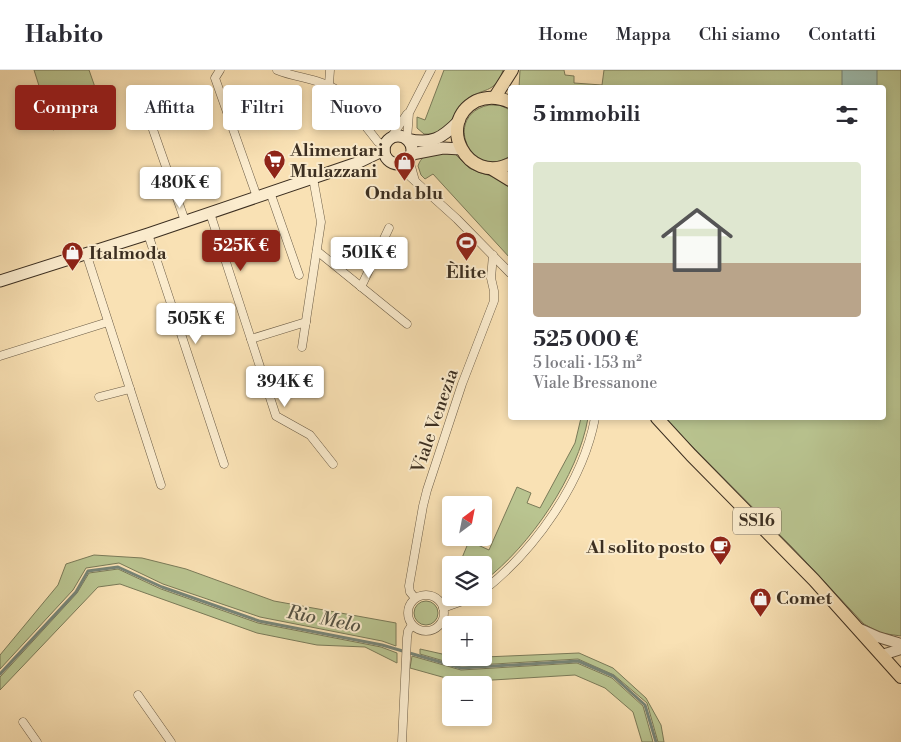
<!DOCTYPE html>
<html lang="it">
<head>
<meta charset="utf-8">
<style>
	body { margin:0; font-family:"Libre Bodoni",serif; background:#f7f7f7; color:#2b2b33; height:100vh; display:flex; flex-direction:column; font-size:19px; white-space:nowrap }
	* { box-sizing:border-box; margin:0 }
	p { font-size:16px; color:#7c7c81 }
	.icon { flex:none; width:28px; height:28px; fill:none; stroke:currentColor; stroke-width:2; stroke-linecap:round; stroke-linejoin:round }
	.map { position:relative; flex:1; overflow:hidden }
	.side { position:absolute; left:508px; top:15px; width:378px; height:335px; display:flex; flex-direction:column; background:#fff; border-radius:5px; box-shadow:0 2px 8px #0003 }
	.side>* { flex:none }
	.hud { position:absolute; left:15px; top:15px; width:418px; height:45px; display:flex; gap:10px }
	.needle { width:32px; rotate:32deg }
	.controls { position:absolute; left:442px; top:426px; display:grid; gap:10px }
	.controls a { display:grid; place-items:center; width:50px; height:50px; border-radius:5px; background:#fff; box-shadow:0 2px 8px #0003; font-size:25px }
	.price { position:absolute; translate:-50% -42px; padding:0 11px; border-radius:5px; background:#fff; color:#222; font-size:16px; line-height:32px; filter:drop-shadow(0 1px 2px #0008) }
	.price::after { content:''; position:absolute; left:50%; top:30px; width:15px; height:11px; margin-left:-8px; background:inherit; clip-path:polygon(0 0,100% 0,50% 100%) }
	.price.current { background:#8f2418; color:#fff }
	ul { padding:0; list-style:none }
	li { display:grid; align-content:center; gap:10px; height:265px; padding:0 25px }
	li span { display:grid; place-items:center; height:155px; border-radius:5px; color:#555 }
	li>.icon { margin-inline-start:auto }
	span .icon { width:90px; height:90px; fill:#fffc; stroke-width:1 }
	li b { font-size:21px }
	h2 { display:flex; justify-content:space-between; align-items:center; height:60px; padding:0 25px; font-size:21px }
	.chip { padding:0 18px; border-radius:5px; background:#fff; box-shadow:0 2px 8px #0003; font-size:18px; line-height:45px }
	.chip.current { background:#8f2418; color:#fff }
	header { display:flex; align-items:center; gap:30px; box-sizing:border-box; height:70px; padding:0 25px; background:#fff; border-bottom:1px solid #e1e1e2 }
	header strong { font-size:24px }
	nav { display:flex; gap:28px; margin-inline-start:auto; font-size:18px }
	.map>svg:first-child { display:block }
	.green { fill:#b9c490; stroke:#7a7a58 }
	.water { fill:#9ebdaf; stroke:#778476 }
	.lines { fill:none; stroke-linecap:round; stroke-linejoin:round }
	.stream { stroke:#778476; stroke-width:3 }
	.minor-casing { stroke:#6b5c46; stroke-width:9 }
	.tertiary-casing { stroke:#6b5c46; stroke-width:12 }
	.secondary-casing { stroke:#3c2f21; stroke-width:13 }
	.primary-casing { stroke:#3c2f21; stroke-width:14 }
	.minor { stroke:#fbecce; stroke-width:8 }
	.tertiary { stroke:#fbecce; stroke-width:10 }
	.secondary { stroke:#fbecce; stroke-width:11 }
	.primary { stroke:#f9e1b4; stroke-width:12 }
	.labels { text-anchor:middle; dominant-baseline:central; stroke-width:4; stroke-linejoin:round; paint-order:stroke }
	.shield { fill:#fbecce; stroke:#756855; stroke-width:1 }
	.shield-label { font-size:16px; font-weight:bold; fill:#3c2f21 }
	.poi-label { font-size:18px; font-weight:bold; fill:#3c2f21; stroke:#fbecce; text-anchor:start }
	.street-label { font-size:18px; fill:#3c2f21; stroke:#fbecce }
	.water-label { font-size:19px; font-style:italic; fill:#545244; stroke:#fbecce }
</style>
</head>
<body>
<header>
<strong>Habito</strong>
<nav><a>Home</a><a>Mappa</a><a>Chi siamo</a><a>Contatti</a></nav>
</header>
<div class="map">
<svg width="901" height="672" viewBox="0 0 901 672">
	<rect width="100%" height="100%" fill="#f9e1b4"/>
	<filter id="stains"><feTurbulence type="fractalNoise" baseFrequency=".004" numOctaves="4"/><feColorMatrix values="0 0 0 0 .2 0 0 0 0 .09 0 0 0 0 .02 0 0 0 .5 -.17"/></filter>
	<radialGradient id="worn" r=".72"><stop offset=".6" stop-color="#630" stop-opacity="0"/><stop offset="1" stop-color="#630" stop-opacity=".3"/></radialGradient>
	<!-- green -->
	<g class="green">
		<polygon points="34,0 89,0 104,43 53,60"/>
		<path d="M444 0H503C495 25 482 17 466 30 449 44 453 66 424 64L417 58V47L425 50Z"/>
		<polygon points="520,0 564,0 565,5 574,6 574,13 602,15 604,0 901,0 901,566 880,563 864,554 792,477 664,348 882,348 882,18 519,18"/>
		<path d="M489 35H500L510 40V86C471 112 441 45 489 35Z"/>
		<path d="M433 83 455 84 469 98 481 103 495 107 510 118V188L433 104 425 109 421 105 418 96C421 87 425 86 433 83Z"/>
		<path d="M581 348H588C578 406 530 476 484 511V495H459L469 471 489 480 517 417 531 423 527 433 540 438 575 373Z"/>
		<polygon points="94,485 142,488 186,499 274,531 396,553 396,576 382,571 260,547 163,514 119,493 86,498 73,520 0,599 0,585 58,515 66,494"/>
		<polygon points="118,499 161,519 258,553 381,577 397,583 397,593 365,577 317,575 257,563 120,514 98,517 0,620 0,607 77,523 89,503"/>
		<circle cx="426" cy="543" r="12"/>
		<polygon points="420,579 451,586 451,588 461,588 579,583 613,598 646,628 661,655 664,672 658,672 647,633 614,605 578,589 461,596 420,584"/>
		<polygon points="412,586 461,600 577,593 612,608 643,636 653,672 642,672 633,642 605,618 575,605 460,612 410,598"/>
	</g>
	<!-- water -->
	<rect class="water" x="842" y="0" width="35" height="17"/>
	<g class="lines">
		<!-- stream -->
		<polyline class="stream" points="0,604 76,522 88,501 118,497 162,517 259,551 382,575 461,598 578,591 613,606 645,635 656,672"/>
		<defs>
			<g id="minor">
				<polyline points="220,0 215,8 257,127"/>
				<path d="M277 0C296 8 321 9 337 20L378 72 385 76"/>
				<polyline points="329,14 330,0"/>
				<polyline points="144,34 185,151"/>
				<polyline points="390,69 407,44"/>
				<polyline points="407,69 409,43 431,0"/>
				<polyline points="409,89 415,111"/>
				<polyline points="395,93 457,149 510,203"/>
				<polyline points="270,122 299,205"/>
				<polyline points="210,143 276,346 310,365 333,394"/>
				<polyline points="148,164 224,394"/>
				<polyline points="317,181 407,254"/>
				<polyline points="86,183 161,415"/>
				<polyline points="361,217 389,158"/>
				<polyline points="251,269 306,252"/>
				<polyline points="302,277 321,152 313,108"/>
				<polyline points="0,286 108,252"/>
				<polyline points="99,327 130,319"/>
				<path d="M484 520C535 480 583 412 595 348"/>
				<circle cx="426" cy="543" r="18"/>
				<polyline points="415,528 410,522 409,516 423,436 427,420 462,314 494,231 494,221 491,208 493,185"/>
				<polyline points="443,538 471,528"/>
				<polyline points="138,625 171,672"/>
				<polyline points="23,652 37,672"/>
				<polyline points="402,672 407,568 408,561 412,555"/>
			</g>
			<g id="tertiary">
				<polyline points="860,559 878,567 901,574"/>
				<polyline points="882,585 901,579"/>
			</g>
			<g id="secondary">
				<circle cx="398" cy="80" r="14"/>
				<path d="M407 69C432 75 442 68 459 51"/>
				<polyline points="412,84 443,78 461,79"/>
				<polyline points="0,211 148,164 357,93 384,80"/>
			</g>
			<g id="primary">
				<polyline points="495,27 512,0"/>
				<path d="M510 32C499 27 488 26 476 31 435 53 467 115 510 94"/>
				<polyline points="492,99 510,110"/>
				<polyline points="657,348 691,385 814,510 901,607"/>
			</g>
		</defs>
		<!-- minor casing -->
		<use href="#minor" class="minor-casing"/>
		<!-- tertiary casing -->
		<use href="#tertiary" class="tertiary-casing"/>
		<!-- secondary casing -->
		<use href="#secondary" class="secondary-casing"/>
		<!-- primary casing -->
		<use href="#primary" class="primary-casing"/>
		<!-- minor -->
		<use href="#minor" class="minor"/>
		<!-- tertiary -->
		<use href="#tertiary" class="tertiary"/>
		<!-- secondary -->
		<use href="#secondary" class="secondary"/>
		<!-- primary -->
		<use href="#primary" class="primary"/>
	</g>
	<!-- icons -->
	<defs>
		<symbol id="supermarket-pin" viewBox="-11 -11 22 30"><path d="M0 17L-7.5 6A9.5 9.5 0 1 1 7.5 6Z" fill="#8f2418" stroke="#fbecce"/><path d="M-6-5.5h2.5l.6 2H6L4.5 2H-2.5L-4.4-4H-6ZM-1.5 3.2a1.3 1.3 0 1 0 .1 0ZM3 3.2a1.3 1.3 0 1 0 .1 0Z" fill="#fff"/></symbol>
		<symbol id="shop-pin" viewBox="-11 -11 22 30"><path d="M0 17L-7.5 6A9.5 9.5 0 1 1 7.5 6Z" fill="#8f2418" stroke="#fbecce"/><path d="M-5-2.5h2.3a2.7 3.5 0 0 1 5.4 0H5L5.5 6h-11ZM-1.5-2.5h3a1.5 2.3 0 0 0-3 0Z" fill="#fff"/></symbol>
		<symbol id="stadium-pin" viewBox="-11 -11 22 30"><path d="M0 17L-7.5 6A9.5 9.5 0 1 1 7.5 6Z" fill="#8f2418" stroke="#fbecce"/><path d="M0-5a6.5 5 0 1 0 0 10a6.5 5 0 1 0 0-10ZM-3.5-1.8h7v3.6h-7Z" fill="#fff"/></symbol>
		<symbol id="cafe-pin" viewBox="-11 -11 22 30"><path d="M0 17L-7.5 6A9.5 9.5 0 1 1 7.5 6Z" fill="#8f2418" stroke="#fbecce"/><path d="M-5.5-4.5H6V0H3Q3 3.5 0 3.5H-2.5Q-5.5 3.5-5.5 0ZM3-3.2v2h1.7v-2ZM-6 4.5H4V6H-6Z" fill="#fff"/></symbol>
	</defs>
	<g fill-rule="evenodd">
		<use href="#supermarket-pin" x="262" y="78" width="25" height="34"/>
		<use href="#shop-pin" x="392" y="80" width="25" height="34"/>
		<use href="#stadium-pin" x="454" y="160" width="25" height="34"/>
		<use href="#shop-pin" x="60" y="170" width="25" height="34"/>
		<use href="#cafe-pin" x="708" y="464" width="25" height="34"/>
		<use href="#shop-pin" x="748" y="516" width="25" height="34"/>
	</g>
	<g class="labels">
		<!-- shield labels -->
		<rect class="shield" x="733" y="437.5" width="48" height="27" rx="4"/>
		<g class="shield-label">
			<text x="757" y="451">SS16</text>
		</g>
		<!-- poi labels -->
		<g class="poi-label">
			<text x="290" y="80">Alimentari<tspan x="290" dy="21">Mulazzani</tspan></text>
			<text x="404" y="123" text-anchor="middle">Onda blu</text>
			<text x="89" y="183">Italmoda</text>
			<text x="466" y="202" text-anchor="middle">Èlite</text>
			<text x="705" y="477" text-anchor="end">Al solito posto</text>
			<text x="776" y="528">Comet</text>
		</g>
		<!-- street labels -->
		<g class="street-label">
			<text transform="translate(435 351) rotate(-71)">Viale Venezia</text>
		</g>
		<!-- water labels -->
		<g class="water-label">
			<text transform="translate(324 549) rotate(11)">Rio Melo</text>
		</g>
	</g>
	<rect width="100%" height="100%" filter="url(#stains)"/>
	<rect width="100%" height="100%" fill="url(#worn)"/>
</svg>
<div class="controls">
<a><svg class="needle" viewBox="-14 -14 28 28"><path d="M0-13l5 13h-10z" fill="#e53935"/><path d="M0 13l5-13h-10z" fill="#7c7c81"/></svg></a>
<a><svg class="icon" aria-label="layers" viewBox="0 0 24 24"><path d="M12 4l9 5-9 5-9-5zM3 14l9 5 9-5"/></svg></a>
<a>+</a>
<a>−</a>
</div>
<b class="price" style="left:180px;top:139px">480K €</b>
<b class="price current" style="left:241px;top:202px">525K €</b>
<b class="price" style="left:369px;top:209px">501K €</b>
<b class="price" style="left:196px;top:275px">505K €</b>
<b class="price" style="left:285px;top:338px">394K €</b>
<div class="hud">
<a class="chip current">Compra</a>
<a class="chip">Affitta</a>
<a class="chip">Filtri</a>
<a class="chip">Nuovo</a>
</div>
<section class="side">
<h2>5 immobili<svg class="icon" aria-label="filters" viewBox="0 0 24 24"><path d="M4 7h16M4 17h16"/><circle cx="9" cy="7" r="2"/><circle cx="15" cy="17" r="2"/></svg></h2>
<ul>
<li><span style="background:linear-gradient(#dfe7d0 65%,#b9a48a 0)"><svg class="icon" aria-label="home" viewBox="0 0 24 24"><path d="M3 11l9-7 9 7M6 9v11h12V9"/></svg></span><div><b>525 000 €</b><p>5 locali · 153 m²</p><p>Viale Bressanone</p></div></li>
</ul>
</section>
</div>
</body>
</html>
